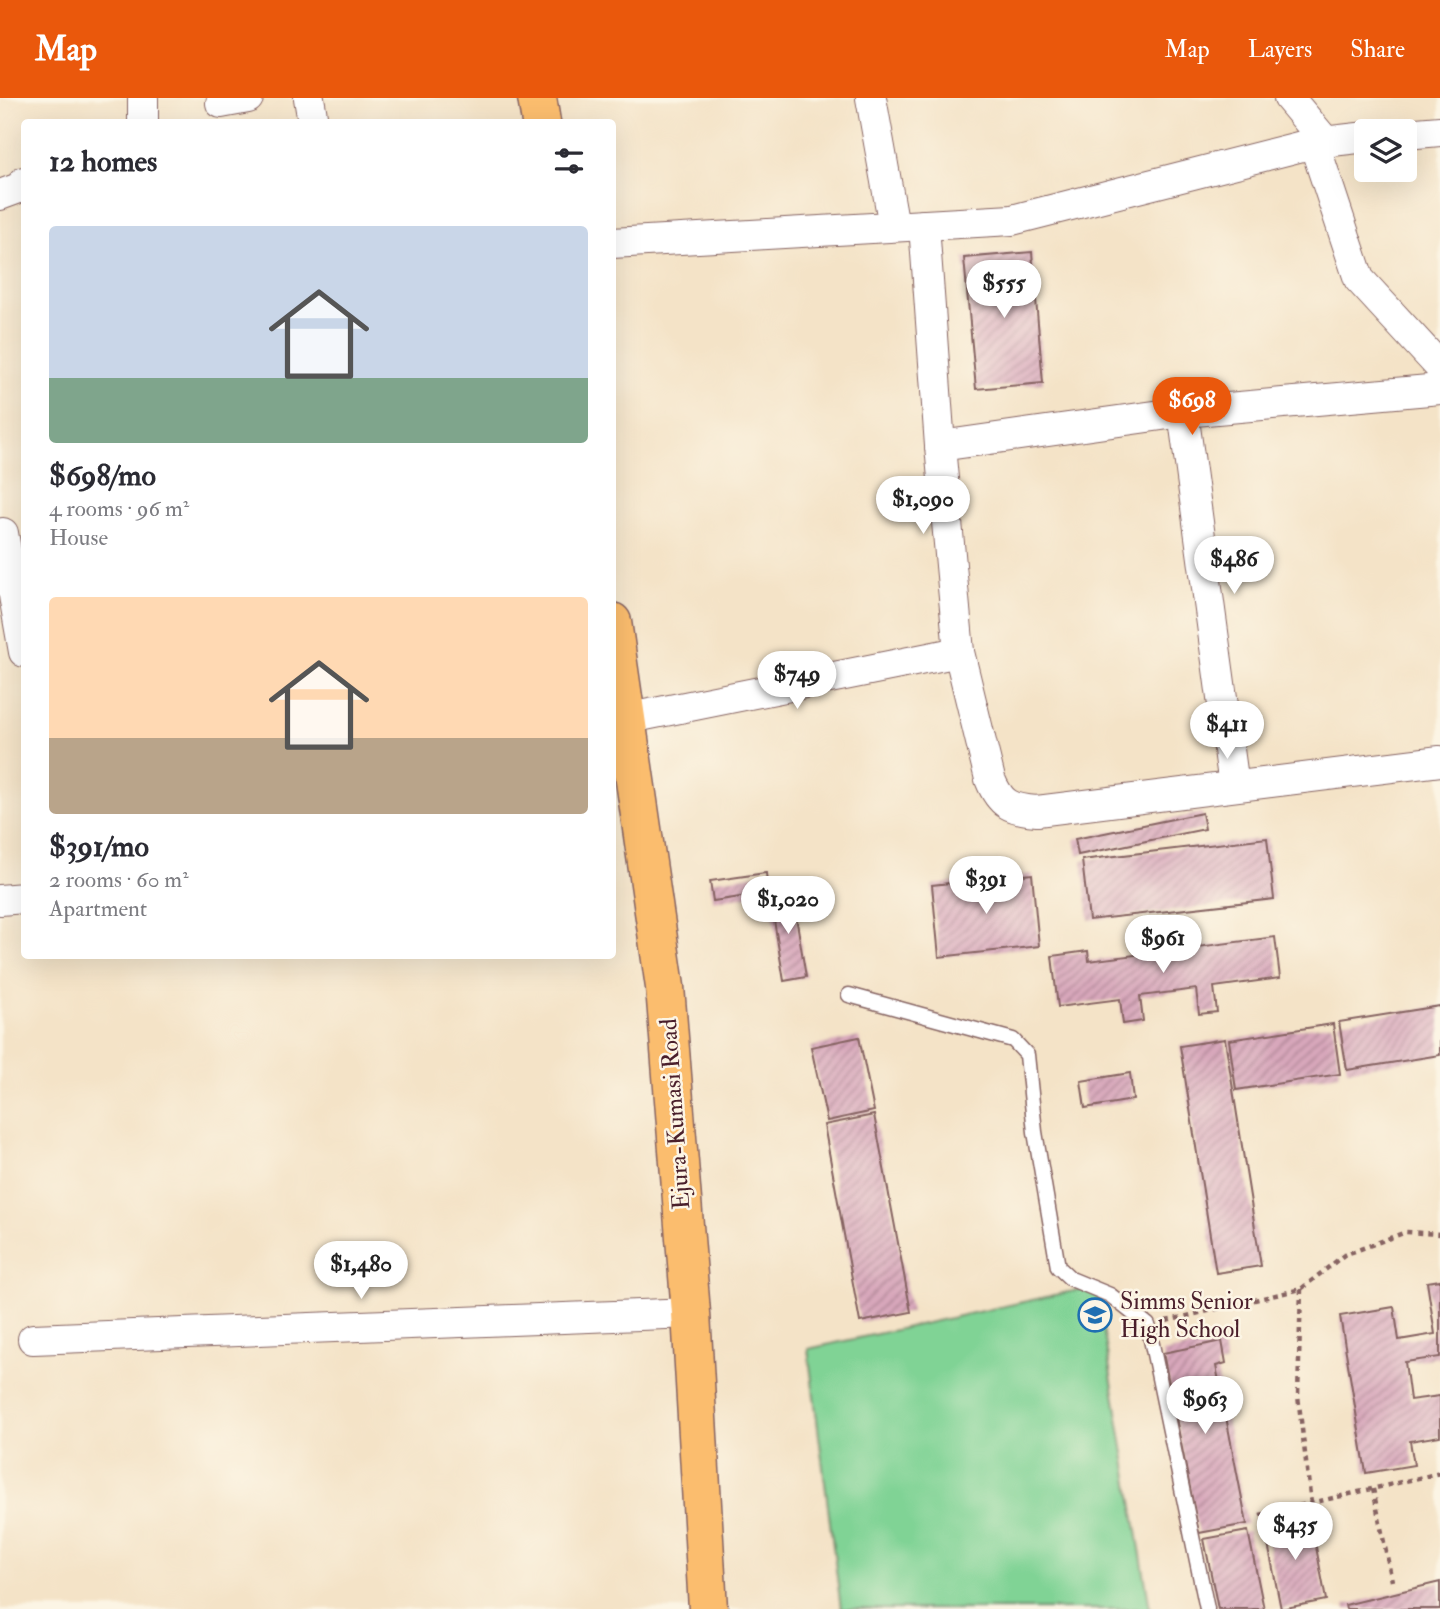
<!DOCTYPE html>
<html lang="en">
<head>
<meta charset="utf-8">
<style>
	body { margin:0; font-family:"IM FELL Double Pica",serif; background:#f2f2f3; color:#2b2b33; height:100vh; display:flex; flex-direction:column; font-size:26px; white-space:nowrap }
	* { box-sizing:border-box; margin:0 }
	p { font-size:23px; color:#7c7c81 }
	.icon { flex:none; width:38px; height:38px; fill:none; stroke:currentColor; stroke-width:2; stroke-linecap:round; stroke-linejoin:round }
	.map { position:relative; flex:1; overflow:hidden }
	.drawer { position:absolute; left:21px; top:21px; width:595px; height:840px; display:flex; flex-direction:column; background:#fff; border-radius:7px; box-shadow:0 7px 28px #0002 }
	.drawer>* { flex:none }
	.buttons { position:absolute; left:1354px; top:21px; display:grid; gap:14px }
	.buttons a { display:grid; place-items:center; width:63px; height:63px; border-radius:7px; background:#fff; box-shadow:0 7px 28px #0002; font-size:35px }
	.price { position:absolute; translate:-50% -60px; padding:0 16px; border-radius:24px; background:#fff; color:#222; font-size:23px; line-height:46px; filter:drop-shadow(0 2px 4px #0008) }
	.price::after { content:''; position:absolute; left:50%; top:42px; width:21px; height:16px; margin-left:-10px; background:inherit; clip-path:polygon(0 0,100% 0,50% 100%) }
	.price.on { background:#ea580c; color:#fff }
	ul { padding:0; list-style:none }
	li { display:grid; align-content:center; gap:14px; height:371px; padding:0 28px }
	li span { display:grid; place-items:center; height:217px; border-radius:7px; color:#555 }
	li>.icon { margin-inline-start:auto }
	span .icon { width:126px; height:126px; fill:#fffc; stroke-width:1 }
	li b { font-size:30px }
	h2 { display:flex; justify-content:space-between; align-items:center; height:84px; padding:0 28px; font-size:30px }
	header { display:flex; align-items:center; gap:42px; box-sizing:border-box; height:98px; padding:0 35px; background:#ea580c; color:#fff }
	header strong { font-size:33px }
	nav { display:flex; gap:38px; margin-inline-start:auto; font-size:24px }
	.map>svg:first-child { display:block }
	.garden { fill:#80d395; stroke:#657960; stroke-width:2 }
	.building { fill:url(#building-hatch) }
	.lines { fill:none; stroke-linecap:round; stroke-linejoin:round }
	.lane-casing { stroke:#866462; stroke-width:17 }
	.street-casing { stroke:#866462; stroke-width:32 }
	.primary-casing { stroke:#866462; stroke-width:41 }
	.path { stroke:#866462; stroke-width:4.5; stroke-dasharray:5 5; stroke-linecap:butt }
	.lane { stroke:#fff; stroke-width:14 }
	.street { stroke:#fff; stroke-width:30 }
	.primary { stroke:#fbbd6e; stroke-width:38 }
	.labels { text-anchor:middle; dominant-baseline:central; stroke-width:5; stroke-linejoin:round; paint-order:stroke }
	.street-label { font-size:24px; fill:#4a1f2b; stroke:#fcf5e5 }
	.poi-label { font-size:24px; fill:#4a1f2b; stroke:#fcf5e5; text-anchor:start }
</style>
</head>
<body>
<header>
<strong>Map</strong>
<nav><a>Map</a><a>Layers</a><a>Share</a></nav>
</header>
<div class="map">
<svg width="1440" height="1511" viewBox="0 0 1440 1511">
	<defs>
		<pattern id="building-hatch" width="6" height="6" patternUnits="userSpaceOnUse" patternTransform="scale(1.75)"><rect width="6" height="6" fill="#d8a7bb"/><path d="M-1 1l2-2M0 6l6-6M5 7l2-2" fill="none" stroke="#b18798"/></pattern>
	</defs>
	<rect width="100%" height="100%" fill="#fcf5e5"/>
	<filter id="ink" filterUnits="userSpaceOnUse"><feTurbulence type="fractalNoise" baseFrequency=".0143" numOctaves="2"/><feDisplacementMap in="SourceGraphic" scale="14" xChannelSelector="R" yChannelSelector="G"/><feConvolveMatrix kernelMatrix="1 2 1 2 8 2 1 2 1" color-interpolation-filters="sRGB"/></filter>
	<filter id="wash" filterUnits="userSpaceOnUse"><feTurbulence type="fractalNoise" baseFrequency=".00686" numOctaves="4" result="noise"/><feDisplacementMap in="SourceGraphic" scale="28" xChannelSelector="R" yChannelSelector="G"/><feGaussianBlur stdDeviation="1.57" result="paint"/><feColorMatrix in="noise" values="0 0 0 0 0 0 0 0 0 0 0 0 0 0 0 0 0 1.4 0 .05"/><feComposite in="paint" operator="in"/></filter>
	<g filter="url(#wash)">
		<rect width="100%" height="100%" fill="#f4e3c7"/>
		<!-- garden -->
		<polygon class="garden" points="1096,1188 1150,1511 841,1511 808,1251"/>
		<g id="blocks">
			<!-- building -->
			<g class="building">
				<polygon points="1032,154 1043,285 976,291 964,160"/>
				<polygon points="1202,715 1205,731 1078,757 1075,741"/>
				<polygon points="1267,740 1274,801 1089,822 1082,762"/>
				<polygon points="766,775 768,795 713,803 710,783"/>
				<polygon points="1032,776 1039,848 939,859 932,787"/>
				<polygon points="792,794 806,879 784,883 770,798"/>
				<polygon points="1275,839 1280,880 1214,889 1217,914 1199,916 1196,891 1140,898 1143,923 1123,926 1120,901 1058,909 1052,858 1088,853 1089,863"/>
				<polygon points="1440,908 1440,957 1347,972 1339,924"/>
				<polygon points="1333,926 1340,976 1236,992 1229,942"/>
				<polygon points="859,939 874,1013 827,1023 811,949"/>
				<polygon points="1225,941 1261,1168 1216,1175 1180,948"/>
				<polygon points="1130,975 1133,1002 1085,1010 1081,983"/>
				<polygon points="874,1017 911,1214 860,1224 824,1027"/>
				<polygon points="1440,1182 1440,1259 1405,1264 1410,1302 1440,1298 1440,1338 1410,1343 1414,1367 1366,1375 1340,1218 1394,1209 1399,1242 1435,1236 1427,1184"/>
				<polygon points="1222,1243 1226,1265 1216,1268 1247,1426 1199,1435 1163,1255"/>
				<polygon points="1310,1417 1326,1502 1281,1511 1264,1426"/>
				<polygon points="1248,1433 1264,1511 1218,1511 1204,1441"/>
				<polygon points="1440,1484 1440,1511 1346,1511 1345,1507"/>
			</g>
		</g>
	</g>
	<g filter="url(#ink)">
		<use href="#blocks" fill-opacity="0" stroke="#866462" stroke-width="2"/>
		<g class="lines">
			<defs>
				<polyline id="lane" points="849,897 1013,942 1027,957 1035,1034 1058,1169 1071,1181 1110,1197 1148,1227 1207,1511"/>
				<g id="street">
					<polyline points="143,0 143,24"/>
					<polyline points="309,0 313,24"/>
					<polyline points="871,0 894,128"/>
					<polyline points="1289,0 1325,43"/>
					<polyline points="221,5 248,0"/>
					<polyline points="1405,36 1440,33"/>
					<polyline points="1314,45 1359,181 1440,269"/>
					<polyline points="0,97 19,90 24,84"/>
					<path d="M924 127 940 348 959 554 990 681C1000 706 1010 711 1037 713L1440 663"/>
					<polyline points="612,145 1012,122 1314,45 1367,39"/>
					<polyline points="1183,314 1234,688"/>
					<polyline points="940,348 1183,314 1440,291"/>
					<polyline points="3,435 24,554"/>
					<polyline points="625,621 959,554"/>
					<polyline points="0,802 24,800"/>
					<polyline points="33,1241 691,1215"/>
				</g>
				<g id="primary">
					<polyline points="537,0 541,24"/>
					<polyline points="612,524 665,889 691,1215 708,1511"/>
				</g>
			</defs>
			<!-- lane casing -->
			<use href="#lane" class="lane-casing"/>
			<!-- street casing -->
			<use href="#street" class="street-casing"/>
			<!-- primary casing -->
			<use href="#primary" class="primary-casing"/>
			<!-- path -->
			<g class="path">
				<polyline points="1301,1191 1298,1298 1311,1405"/>
				<polyline points="1166,1223 1301,1191 1344,1157 1406,1134 1440,1136"/>
				<polyline points="1373,1391 1392,1483"/>
				<polyline points="1260,1417 1440,1375"/>
			</g>
			<!-- lane -->
			<use href="#lane" class="lane"/>
			<!-- street -->
			<use href="#street" class="street"/>
			<!-- primary -->
			<use href="#primary" class="primary"/>
		</g>
	</g>
	<!-- icons -->
	<defs>
		<symbol id="school-ring" viewBox="-11 -11 22 22"><circle r="9.5" fill="#fcf5e5" stroke="#1f6fb2" stroke-width="1.5"/><path d="M0-5L7-2L0 1L-7-2ZM-4 1L0 2.5L4 1V4Q0 6-4 4Z" fill="#1f6fb2"/></symbol>
	</defs>
	<g fill-rule="evenodd">
		<use href="#school-ring" x="1076" y="1198" width="38" height="38"/>
	</g>
	<g class="labels">
		<!-- street labels -->
		<g class="street-label">
			<text transform="translate(675 1016) rotate(-94)">Ejura-Kumasi Road</text>
		</g>
		<!-- poi labels -->
		<g class="poi-label">
			<text x="1120" y="1203">Simms Senior<tspan x="1120" dy="28">High School</tspan></text>
		</g>
	</g>
</svg>
<div class="buttons">
<a><svg class="icon" aria-label="layers" viewBox="0 0 24 24"><path d="M12 4l9 5-9 5-9-5zM3 14l9 5 9-5"/></svg></a>
</div>
<b class="price" style="left:1004px;top:222px">$555</b>
<b class="price on" style="left:1192px;top:339px">$698</b>
<b class="price" style="left:923px;top:438px">$1,090</b>
<b class="price" style="left:1234px;top:498px">$486</b>
<b class="price" style="left:797px;top:613px">$749</b>
<b class="price" style="left:1227px;top:663px">$411</b>
<b class="price" style="left:986px;top:818px">$391</b>
<b class="price" style="left:788px;top:838px">$1,020</b>
<b class="price" style="left:1163px;top:877px">$961</b>
<b class="price" style="left:361px;top:1203px">$1,480</b>
<b class="price" style="left:1205px;top:1338px">$963</b>
<b class="price" style="left:1295px;top:1464px">$435</b>
<section class="drawer">
<h2>12 homes<svg class="icon" aria-label="filters" viewBox="0 0 24 24"><path d="M4 7h16M4 17h16"/><circle cx="9" cy="7" r="2"/><circle cx="15" cy="17" r="2"/></svg></h2>
<ul>
<li><span style="background:linear-gradient(#c9d6e8 70%,#7fa58c 0)"><svg class="icon" aria-label="home" viewBox="0 0 24 24"><path d="M3 11l9-7 9 7M6 9v11h12V9"/></svg></span><div><b>$698/mo</b><p>4 rooms · 96 m²</p><p>House</p></div></li>
<li><span style="background:linear-gradient(#ffd9b3 65%,#b9a48a 0)"><svg class="icon" aria-label="home" viewBox="0 0 24 24"><path d="M3 11l9-7 9 7M6 9v11h12V9"/></svg></span><div><b>$391/mo</b><p>2 rooms · 60 m²</p><p>Apartment</p></div></li>
</ul>
</section>
</div>
</body>
</html>
